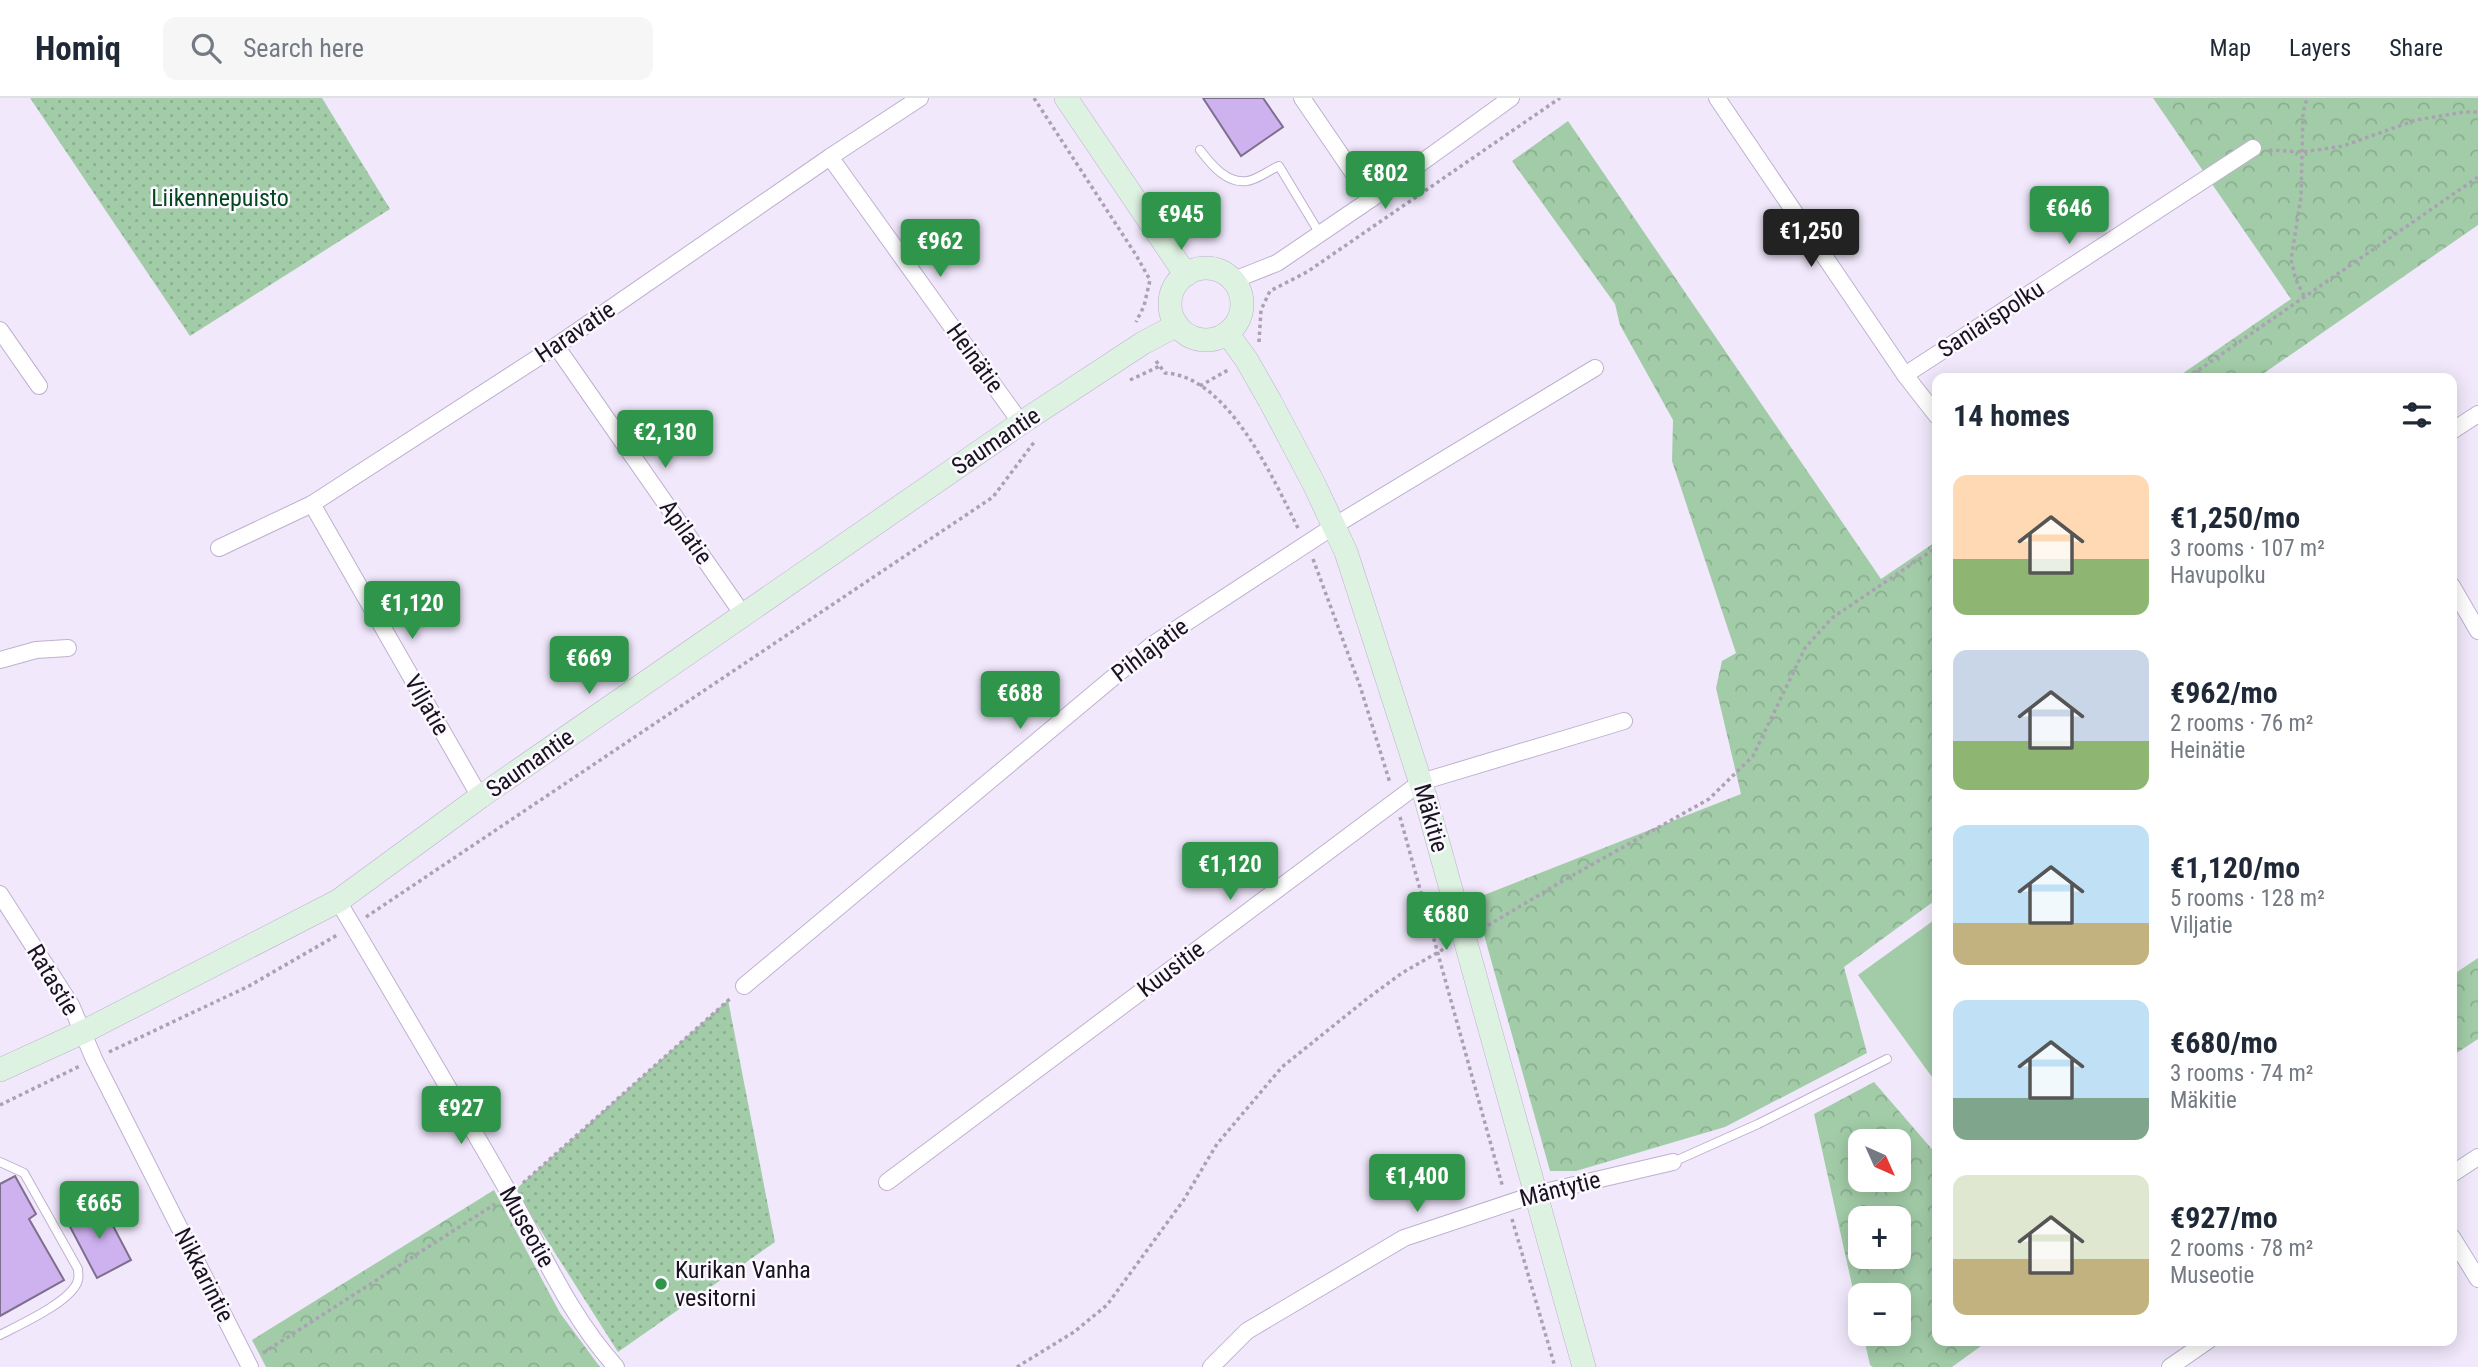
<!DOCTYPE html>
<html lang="en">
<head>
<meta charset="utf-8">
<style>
	body { margin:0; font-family:"Roboto Condensed",sans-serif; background:#f6f6f7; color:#1f2937; height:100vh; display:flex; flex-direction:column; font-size:26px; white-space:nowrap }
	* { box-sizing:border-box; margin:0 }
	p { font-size:23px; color:#747a83 }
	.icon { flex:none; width:38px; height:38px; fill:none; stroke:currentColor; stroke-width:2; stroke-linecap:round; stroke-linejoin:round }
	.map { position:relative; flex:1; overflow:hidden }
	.side { position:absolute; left:1932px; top:275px; width:525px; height:973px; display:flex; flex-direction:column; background:#fff; border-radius:14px; box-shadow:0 4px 18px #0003 }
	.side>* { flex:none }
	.needle { width:46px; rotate:135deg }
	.tools { position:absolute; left:1848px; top:1031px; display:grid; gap:14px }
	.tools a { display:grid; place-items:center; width:63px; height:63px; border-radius:14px; background:#fff; box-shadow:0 4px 18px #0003; font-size:35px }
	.price { position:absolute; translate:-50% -60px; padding:0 16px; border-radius:7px; background:#2f954b; color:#fff; font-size:23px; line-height:46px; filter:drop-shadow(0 2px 4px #0008) }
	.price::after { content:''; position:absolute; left:50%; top:42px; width:21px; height:16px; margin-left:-10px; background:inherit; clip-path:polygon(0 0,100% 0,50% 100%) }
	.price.current { background:#222; color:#fff }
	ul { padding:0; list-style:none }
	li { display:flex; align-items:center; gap:21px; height:175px; padding:0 21px }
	li span { display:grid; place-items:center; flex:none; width:196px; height:140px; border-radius:14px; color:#555 }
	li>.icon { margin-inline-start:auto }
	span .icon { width:84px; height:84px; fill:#fffc; stroke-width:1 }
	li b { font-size:30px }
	h2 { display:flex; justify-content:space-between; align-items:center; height:84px; padding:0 21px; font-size:30px }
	header { display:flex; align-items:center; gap:42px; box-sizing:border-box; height:98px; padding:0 35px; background:#fff; border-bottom:2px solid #e0e1e3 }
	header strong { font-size:33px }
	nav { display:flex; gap:38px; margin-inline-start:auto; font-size:24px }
	.search { width:490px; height:63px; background:#f6f6f7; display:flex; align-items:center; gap:18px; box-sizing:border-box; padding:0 24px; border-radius:14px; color:#747a83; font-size:26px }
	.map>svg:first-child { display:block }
	.green { fill:url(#green-dots) }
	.forest { fill:url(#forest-crowns); fill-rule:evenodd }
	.pitch { fill:#a2cca8 }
	.building { fill:#ceb1ef; stroke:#7d6f8d; stroke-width:2 }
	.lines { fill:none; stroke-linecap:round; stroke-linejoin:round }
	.lane-casing { stroke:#bfb0d0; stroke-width:10 }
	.street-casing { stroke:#bfb0d0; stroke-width:18 }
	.secondary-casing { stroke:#bfb0d0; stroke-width:24 }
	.path { stroke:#aaa2b3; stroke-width:3.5; stroke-dasharray:3.5 3.5; stroke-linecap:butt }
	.lane { stroke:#fff; stroke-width:8 }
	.street { stroke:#fff; stroke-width:16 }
	.secondary { stroke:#def2e1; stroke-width:23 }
	.poi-dot { fill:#2f954b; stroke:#fbf8ff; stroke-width:2.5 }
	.labels { text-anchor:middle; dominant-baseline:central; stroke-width:5; stroke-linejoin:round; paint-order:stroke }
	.park-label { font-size:24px; fill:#03481c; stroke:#fbf8ff }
	.street-label { font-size:24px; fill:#19131f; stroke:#fbf8ff }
	.poi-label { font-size:24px; fill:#19131f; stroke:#fbf8ff; text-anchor:start }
</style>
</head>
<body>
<header>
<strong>Homiq</strong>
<div class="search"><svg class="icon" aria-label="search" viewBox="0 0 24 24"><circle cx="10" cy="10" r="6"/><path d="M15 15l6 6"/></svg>Search here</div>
<nav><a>Map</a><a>Layers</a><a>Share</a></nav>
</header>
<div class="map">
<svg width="2478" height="1269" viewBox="0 0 2478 1269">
	<defs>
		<pattern id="green-dots" width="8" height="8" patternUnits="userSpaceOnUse" patternTransform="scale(1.75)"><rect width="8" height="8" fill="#a2cca8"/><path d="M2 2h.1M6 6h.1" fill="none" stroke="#8bae90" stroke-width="1.8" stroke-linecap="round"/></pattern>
		<pattern id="forest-crowns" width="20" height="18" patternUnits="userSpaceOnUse" patternTransform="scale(1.75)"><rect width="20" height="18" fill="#a2cca8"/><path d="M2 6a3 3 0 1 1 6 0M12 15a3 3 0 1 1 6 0" fill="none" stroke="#8bae90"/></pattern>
	</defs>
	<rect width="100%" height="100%" fill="#f1e8fc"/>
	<!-- green -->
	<g class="green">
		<polygon points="30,0 322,0 390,111 190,238"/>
		<polygon points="728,902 775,1144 618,1254 515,1092"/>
	</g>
	<!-- forest -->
	<g class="forest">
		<polygon points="2153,0 2478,0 2478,127 2257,280 2176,280 2291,201"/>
		<polygon points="1568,23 1881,481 1937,443 1937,530 1932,533 1937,542 1937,801 1844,869 1867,955 1725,1029 1576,1073 1550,1073 1474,801 1741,696 1716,590 1722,563 1736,555 1672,363 1673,322 1620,227 1615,206 1512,63"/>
		<polygon points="2478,860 2478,941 2452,958 2452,866 2457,874"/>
		<path d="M1874 984 1937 1057V1242L1988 1243 1952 1269H1873L1870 1267 1863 1236H1899V1197H1860V1223L1814 1016ZM1860 1043H1899V1082H1860ZM1899 1120V1158H1860V1120Z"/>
		<polygon points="494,1092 560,1215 600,1269 266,1269 252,1242"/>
	</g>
	<!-- pitch -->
	<polygon class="pitch" points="1937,820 1937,975 1932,979 1858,877"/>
	<!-- building -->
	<g class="building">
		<polygon points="1203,0 1263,0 1283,29 1241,58"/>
		<polygon points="15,1078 36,1116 29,1121 64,1182 0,1218 0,1086"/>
		<polygon points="101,1105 131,1162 97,1180 67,1123"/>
	</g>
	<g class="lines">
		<defs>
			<g id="lane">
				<path d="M1200 52C1211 66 1226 86 1247 83 1257 82 1269 72 1279 68L1320 136"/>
				<path d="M0 1064 24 1075 78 1171C78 1173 79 1179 78 1182 73 1203 19 1227 0 1237"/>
				<polyline points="1673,1064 1758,1026 1887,961"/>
			</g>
			<g id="street">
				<polyline points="1302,0 1371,101"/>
				<polyline points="1717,0 1905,277 1937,318"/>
				<polyline points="830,59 1021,325"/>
				<polyline points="1234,182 1277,165 1371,101 1511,0"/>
				<polyline points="0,232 39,288"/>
				<polyline points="556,248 744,518"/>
				<polyline points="1905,277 2253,50"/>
				<polyline points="2452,333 2478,316"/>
				<polyline points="312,406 480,699"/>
				<polyline points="219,450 312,406 556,248 830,59 920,0"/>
				<polyline points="2452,488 2478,533"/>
				<polyline points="0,562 36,552 68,550"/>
				<polyline points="0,796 71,907 94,961 250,1269"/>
				<path d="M338 803C395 899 452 995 508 1093 542 1153 569 1217 616 1269"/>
				<polyline points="744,888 1152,547 1334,428 1595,270"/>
				<polyline points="2452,1076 2478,1059"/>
				<polyline points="887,1084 1421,684 1624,623"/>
				<polyline points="2452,1139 2478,1181"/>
				<polyline points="1211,1269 1247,1233 1404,1140 1536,1096 1673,1064"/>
				<polyline points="2170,1269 2209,1242"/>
			</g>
			<g id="secondary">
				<polyline points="1066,0 1186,177"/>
				<circle cx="1206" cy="206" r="36"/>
				<polyline points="1227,235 1246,261 1270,303 1314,386 1346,454 1425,698 1584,1269"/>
				<polyline points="0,972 83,934 338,803 480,699 1021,325 1143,245 1177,227"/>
			</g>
		</defs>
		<!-- lane casing -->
		<use href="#lane" class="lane-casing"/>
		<!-- street casing -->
		<use href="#street" class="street-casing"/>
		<!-- secondary casing -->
		<use href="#secondary" class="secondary-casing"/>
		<!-- path -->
		<g class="path">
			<polyline points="1034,0 1136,157 1150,182 1144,208 1136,224"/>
			<polyline points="2269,52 2303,54 2343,48 2416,22 2464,14 2478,14"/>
			<polyline points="2304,198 2296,182 2291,162 2301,99 2303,15 2307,0"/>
			<polyline points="1259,244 1261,212 1270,193 1307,174 1560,0"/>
			<path d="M1156 263 1165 275C1229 278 1274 383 1299 432"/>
			<polyline points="2187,280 2478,79"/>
			<polyline points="1130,282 1160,268"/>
			<polyline points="1200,288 1228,272"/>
			<polyline points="1313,461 1360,588 1390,685"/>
			<polyline points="1400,719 1503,1090"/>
			<polyline points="366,819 993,399 1035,343"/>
			<polyline points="1482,831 1559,785 1709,701 1753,658 1805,550 1832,520 1937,449"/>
			<polyline points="109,954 249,888 339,836"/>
			<polyline points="0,1007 80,968"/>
			<polyline points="523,1085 732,899"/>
			<polyline points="1512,1121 1555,1269"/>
			<polyline points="263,1255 495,1106"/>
			<polyline points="1017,1269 1074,1234 1107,1207 1183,1103 1217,1046 1282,969 1368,900 1402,875 1447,849"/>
		</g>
		<!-- lane -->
		<use href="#lane" class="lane"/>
		<!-- street -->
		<use href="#street" class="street"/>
		<!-- secondary -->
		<use href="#secondary" class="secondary"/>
	</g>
	<!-- markers -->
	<circle class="poi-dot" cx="661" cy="1186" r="7"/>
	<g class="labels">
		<!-- park labels -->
		<g class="park-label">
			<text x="220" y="100">Liikennepuisto</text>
		</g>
		<!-- street labels -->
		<g class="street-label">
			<text transform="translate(1991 221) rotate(-33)">Saniaispolku</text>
			<text transform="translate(575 234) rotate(-34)">Haravatie</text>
			<text transform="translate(975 260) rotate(54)">Heinätie</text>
			<text transform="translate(996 343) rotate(-34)">Saumantie</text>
			<text transform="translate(686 434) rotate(55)">Apilatie</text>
			<text transform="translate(1150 552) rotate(-37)">Pihlajatie</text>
			<text transform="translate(427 607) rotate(60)">Viljatie</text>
			<text transform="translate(530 665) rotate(-35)">Saumantie</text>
			<text transform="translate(1431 720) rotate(74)">Mäkitie</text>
			<text transform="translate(1171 871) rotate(-37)">Kuusitie</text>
			<text transform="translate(53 882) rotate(59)">Ratastie</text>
			<text transform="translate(1560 1091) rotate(-14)">Mäntytie</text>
			<text transform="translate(527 1129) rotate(61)">Museotie</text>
			<text transform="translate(204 1177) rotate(63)">Nikkarintie</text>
		</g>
		<!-- poi labels -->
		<g class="poi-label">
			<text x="675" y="1172">Kurikan Vanha<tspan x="675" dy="28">vesitorni</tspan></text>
		</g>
	</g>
</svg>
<div class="tools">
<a><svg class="needle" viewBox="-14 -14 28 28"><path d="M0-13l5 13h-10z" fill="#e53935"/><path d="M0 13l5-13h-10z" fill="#747a83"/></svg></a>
<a>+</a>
<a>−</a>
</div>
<b class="price" style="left:1385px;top:113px">€802</b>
<b class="price" style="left:2069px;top:148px">€646</b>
<b class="price" style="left:1181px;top:154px">€945</b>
<b class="price current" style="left:1811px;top:171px">€1,250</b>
<b class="price" style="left:940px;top:181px">€962</b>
<b class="price" style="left:665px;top:372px">€2,130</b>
<b class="price" style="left:412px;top:543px">€1,120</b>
<b class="price" style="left:589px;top:598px">€669</b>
<b class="price" style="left:1020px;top:633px">€688</b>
<b class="price" style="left:1230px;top:804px">€1,120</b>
<b class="price" style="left:1446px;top:854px">€680</b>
<b class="price" style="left:461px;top:1048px">€927</b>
<b class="price" style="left:1417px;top:1116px">€1,400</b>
<b class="price" style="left:99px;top:1143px">€665</b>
<section class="side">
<h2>14 homes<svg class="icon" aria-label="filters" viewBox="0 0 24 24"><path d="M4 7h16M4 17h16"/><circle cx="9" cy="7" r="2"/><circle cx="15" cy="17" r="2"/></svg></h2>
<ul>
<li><span style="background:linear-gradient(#ffd9b3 60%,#8fb573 0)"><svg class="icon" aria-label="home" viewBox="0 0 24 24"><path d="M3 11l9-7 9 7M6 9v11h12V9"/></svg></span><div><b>€1,250/mo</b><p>3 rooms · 107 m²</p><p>Havupolku</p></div></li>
<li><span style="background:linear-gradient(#c9d6e8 65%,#8fb573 0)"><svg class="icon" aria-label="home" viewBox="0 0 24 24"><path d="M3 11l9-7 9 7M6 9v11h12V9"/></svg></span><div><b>€962/mo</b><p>2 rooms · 76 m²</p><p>Heinätie</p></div></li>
<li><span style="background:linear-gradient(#bfe0f5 70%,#c2b280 0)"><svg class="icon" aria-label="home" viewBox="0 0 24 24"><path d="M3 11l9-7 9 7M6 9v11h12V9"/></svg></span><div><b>€1,120/mo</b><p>5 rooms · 128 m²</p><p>Viljatie</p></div></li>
<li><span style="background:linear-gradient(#bfe0f5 70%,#7fa58c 0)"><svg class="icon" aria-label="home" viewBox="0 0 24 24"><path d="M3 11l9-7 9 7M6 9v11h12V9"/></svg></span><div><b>€680/mo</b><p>3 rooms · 74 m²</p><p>Mäkitie</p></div></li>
<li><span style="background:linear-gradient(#dfe7d0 60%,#c2b280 0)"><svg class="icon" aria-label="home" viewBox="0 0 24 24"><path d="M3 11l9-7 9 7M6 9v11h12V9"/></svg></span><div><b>€927/mo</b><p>2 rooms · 78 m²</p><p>Museotie</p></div></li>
</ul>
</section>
</div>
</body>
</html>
